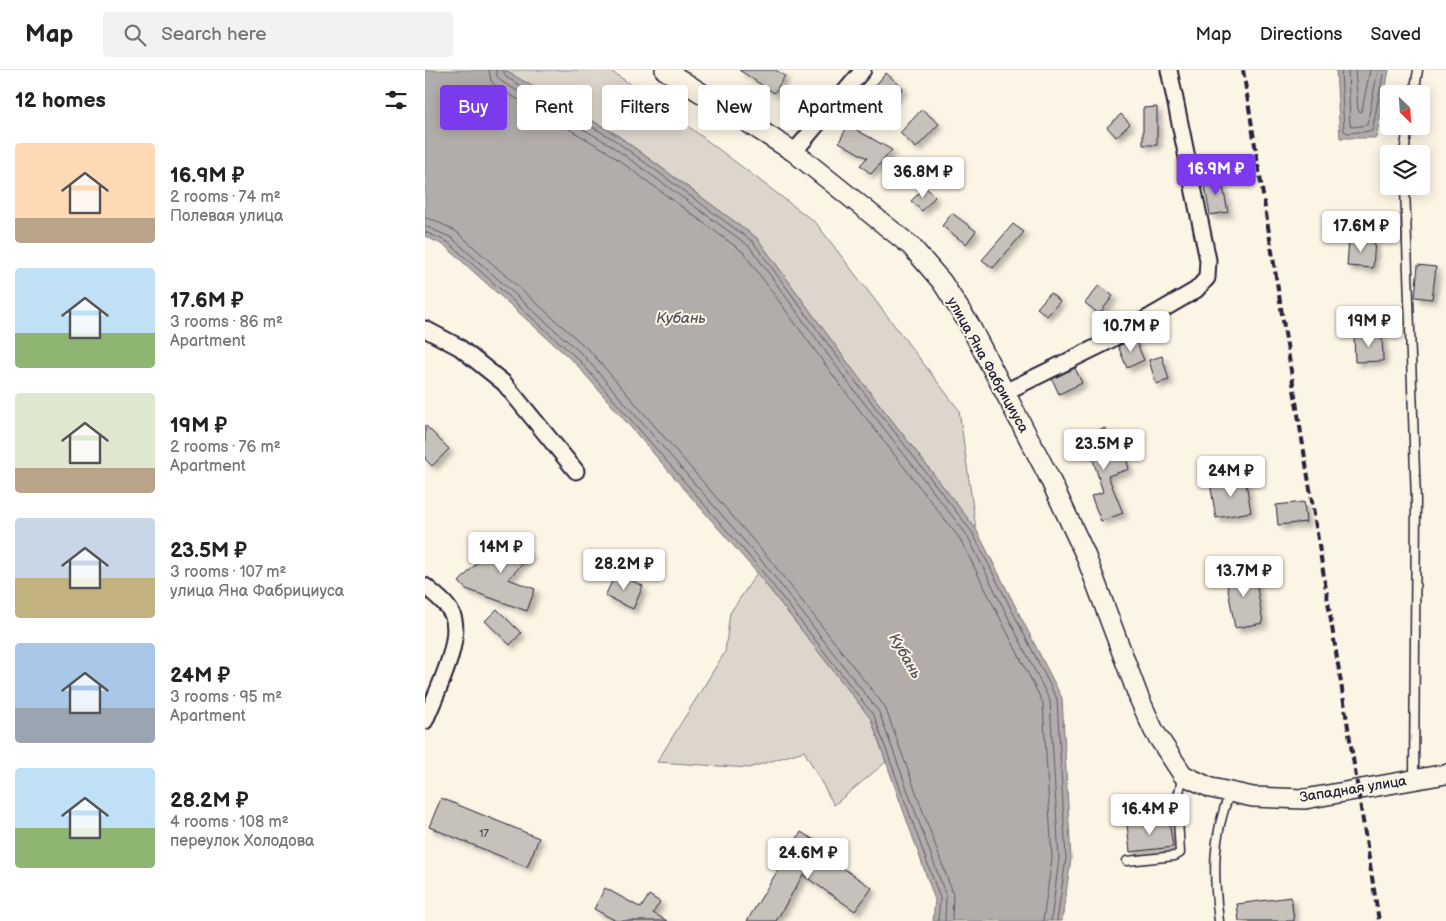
<!DOCTYPE html>
<html lang="en">
<head>
<meta charset="utf-8">
<style>
	body { margin:0; font-family:"Balsamiq Sans",sans-serif; background:#f2f2f2; color:#222; height:100vh; display:flex; flex-direction:column; font-size:19px; white-space:nowrap }
	* { box-sizing:border-box; margin:0 }
	p { font-size:16px; color:#767676 }
	.icon { flex:none; width:28px; height:28px; fill:none; stroke:currentColor; stroke-width:2; stroke-linecap:round; stroke-linejoin:round }
	.map { position:relative; flex:1; overflow:hidden }
	.panel { display:flex; flex-direction:column; background:#fff; width:425px }
	.panel>* { flex:none }
	.top-card { position:absolute; left:15px; top:15px; width:475px; height:45px; display:flex; gap:10px }
	.needle { width:32px; rotate:155deg }
	.fabs { position:absolute; left:955px; top:15px; display:grid; gap:10px }
	.fabs a { display:grid; place-items:center; width:50px; height:50px; border-radius:5px; background:#fff; box-shadow:0 2px 12px #0003; font-size:25px }
	.price { position:absolute; translate:-50% -42px; padding:0 11px; border-radius:5px; background:#fff; color:#222; font-size:16px; line-height:32px; filter:drop-shadow(0 1px 2px #0008) }
	.price::after { content:''; position:absolute; left:50%; top:30px; width:15px; height:11px; margin-left:-8px; background:inherit; clip-path:polygon(0 0,100% 0,50% 100%) }
	.price.current { background:#7c3aed; color:#fff }
	ul { padding:0; list-style:none }
	li { display:flex; align-items:center; gap:15px; height:125px; padding:0 15px }
	li span { display:grid; place-items:center; flex:none; width:140px; height:100px; border-radius:5px; color:#555 }
	li>.icon { margin-inline-start:auto }
	span .icon { width:60px; height:60px; fill:#fffc; stroke-width:1 }
	li b { font-size:21px }
	h2 { display:flex; justify-content:space-between; align-items:center; height:60px; padding:0 15px; font-size:21px }
	.tag { padding:0 18px; border-radius:5px; background:#fff; box-shadow:0 2px 12px #0003; font-size:18px; line-height:45px }
	.tag.current { background:#7c3aed; color:#fff }
	header { display:flex; align-items:center; gap:30px; box-sizing:border-box; height:70px; padding:0 25px; background:#fff; border-bottom:1px solid #e0e0e0 }
	header strong { font-size:24px }
	nav { display:flex; gap:28px; margin-inline-start:auto; font-size:18px }
	.search { width:350px; height:45px; background:#f2f2f2; display:flex; align-items:center; gap:12px; box-sizing:border-box; padding:0 18px; border-radius:5px; color:#767676; font-size:19px }
	main { display:flex; flex:1; min-height:0 }
	.map>svg:first-child { display:block }
	.green { fill:#dcd6cc; stroke:#7f7c84 }
	.water { fill:#b2adab; stroke:#78757e }
	.lines { fill:none; stroke-linecap:round; stroke-linejoin:round }
	.shore { stroke:#5c5a68; stroke-width:1 }
	.building { fill:#c6c1bb; stroke:#22223b; filter:url(#shadow) }
	.service-casing { stroke:#22223b; stroke-width:11 }
	.minor-casing { stroke:#22223b; stroke-width:19 }
	.tertiary-casing { stroke:#22223b; stroke-width:22 }
	.service { stroke:#fcf5e5; stroke-width:8 }
	.minor { stroke:#fcf5e5; stroke-width:15 }
	.tertiary { stroke:#fcf5e5; stroke-width:19 }
	.rail { stroke:#22223b; stroke-width:4; stroke-dasharray:8 4; stroke-linecap:butt }
	.labels { text-anchor:middle; dominant-baseline:central; stroke-width:4; stroke-linejoin:round; paint-order:stroke }
	.number-label { font-size:11px; fill:#4b4a5b }
	.street-label { font-size:14px; fill:#22223b; stroke:#fcf5e5 }
	.water-label { font-size:15px; font-style:italic; fill:#545362; stroke:#fcf5e5 }
</style>
</head>
<body>
<header>
<strong>Map</strong>
<div class="search"><svg class="icon" aria-label="search" viewBox="0 0 24 24"><circle cx="10" cy="10" r="6"/><path d="M15 15l6 6"/></svg>Search here</div>
<nav><a>Map</a><a>Directions</a><a>Saved</a></nav>
</header>
<main>
<section class="panel">
<h2>12 homes<svg class="icon" aria-label="filters" viewBox="0 0 24 24"><path d="M4 7h16M4 17h16"/><circle cx="9" cy="7" r="2"/><circle cx="15" cy="17" r="2"/></svg></h2>
<ul>
<li><span style="background:linear-gradient(#ffd9b3 75%,#b9a48a 0)"><svg class="icon" aria-label="home" viewBox="0 0 24 24"><path d="M3 11l9-7 9 7M6 9v11h12V9"/></svg></span><div><b>16.9M ₽</b><p>2 rooms · 74 m²</p><p>Полевая улица</p></div></li>
<li><span style="background:linear-gradient(#bfe0f5 65%,#8fb573 0)"><svg class="icon" aria-label="home" viewBox="0 0 24 24"><path d="M3 11l9-7 9 7M6 9v11h12V9"/></svg></span><div><b>17.6M ₽</b><p>3 rooms · 86 m²</p><p>Apartment</p></div></li>
<li><span style="background:linear-gradient(#dfe7d0 75%,#b9a48a 0)"><svg class="icon" aria-label="home" viewBox="0 0 24 24"><path d="M3 11l9-7 9 7M6 9v11h12V9"/></svg></span><div><b>19M ₽</b><p>2 rooms · 76 m²</p><p>Apartment</p></div></li>
<li><span style="background:linear-gradient(#c9d6e8 60%,#c2b280 0)"><svg class="icon" aria-label="home" viewBox="0 0 24 24"><path d="M3 11l9-7 9 7M6 9v11h12V9"/></svg></span><div><b>23.5M ₽</b><p>3 rooms · 107 m²</p><p>улица Яна Фабрициуса</p></div></li>
<li><span style="background:linear-gradient(#a9c7e8 65%,#9aa5b1 0)"><svg class="icon" aria-label="home" viewBox="0 0 24 24"><path d="M3 11l9-7 9 7M6 9v11h12V9"/></svg></span><div><b>24M ₽</b><p>3 rooms · 95 m²</p><p>Apartment</p></div></li>
<li><span style="background:linear-gradient(#bfe0f5 60%,#8fb573 0)"><svg class="icon" aria-label="home" viewBox="0 0 24 24"><path d="M3 11l9-7 9 7M6 9v11h12V9"/></svg></span><div><b>28.2M ₽</b><p>4 rooms · 108 m²</p><p>переулок Холодова</p></div></li>
</ul>
</section>
<div class="map">
<svg width="1021" height="851" viewBox="0 0 1021 851">
	<defs>
		<filter id="shadow"><feDropShadow dx="4.5" dy="4.5" stdDeviation="2.5" flood-color="#0004"/></filter>
	</defs>
	<rect width="100%" height="100%" fill="#fcf5e5"/>
	<filter id="ink" filterUnits="userSpaceOnUse"><feTurbulence type="fractalNoise" baseFrequency=".02" numOctaves="2"/><feDisplacementMap in="SourceGraphic" scale="10" xChannelSelector="R" yChannelSelector="G"/><feConvolveMatrix kernelMatrix="1 2 1 2 8 2 1 2 1" color-interpolation-filters="sRGB"/></filter>
	<g filter="url(#ink)">
		<!-- green -->
		<g class="green">
			<polygon points="79,0 184,0 222,25 391,153 534,340 551,459 431,304 332,168 191,64"/>
			<polygon points="332,503 446,649 461,692 409,735 379,681 324,698 232,692 300,582 305,543"/>
		</g>
		<!-- water -->
		<g class="water">
			<polygon points="0,0 79,0 190,64 332,168 431,304 551,459 637,628 646,789 637,851 508,851 510,830 446,649 332,503 151,294 20,176 0,166"/>
			<polygon points="911,0 964,0 951,68 915,68"/>
		</g>
		<g class="lines">
			<!-- shore -->
			<g class="shore">
				<polyline points="64,0 66,11 73,18 180,80 318,182 416,316 535,469 618,633 627,788 618,851"/>
				<polyline points="71,0 72,6 77,12 184,74 324,176 422,311 542,465 625,631 634,789 626,851"/>
				<polyline points="78,0 81,7 188,69 328,172 427,307 547,462 632,629 641,789 632,851"/>
				<polyline points="916,0 919,61 922,63 947,61 959,0"/>
				<polyline points="923,0 925,55 928,57 942,55 953,0"/>
				<polyline points="930,0 933,40 935,42 937,40 945,0"/>
				<polyline points="0,148 9,150 32,162 166,282 346,491 460,637 528,824 527,851"/>
				<polyline points="0,156 27,168 159,286 341,496 454,642 521,826 520,851"/>
				<polyline points="0,162 23,172 155,291 336,500 449,646 515,828 513,851"/>
			</g>
		</g>
		<!-- building -->
		<g class="building">
			<polygon points="314,0 351,0 360,6 349,23"/>
			<polygon points="461,3 478,18 463,36 456,30 444,45 433,36"/>
			<polygon points="732,37 732,75 718,75 718,38"/>
			<polygon points="497,39 514,54 491,78 475,63"/>
			<polygon points="696,44 705,54 691,67 682,57"/>
			<polygon points="423,55 467,80 446,104 435,95 442,88 414,72"/>
			<polygon points="796,107 803,142 785,145 779,111"/>
			<polygon points="500,117 510,127 497,141 486,131"/>
			<polygon points="527,143 551,161 541,174 517,156"/>
			<polygon points="588,154 599,162 568,198 557,190"/>
			<polygon points="924,169 950,170 948,198 922,196"/>
			<polygon points="993,195 1011,197 1007,229 990,227"/>
			<polygon points="674,215 688,226 674,244 660,233"/>
			<polygon points="625,223 635,231 622,246 612,238"/>
			<polygon points="957,265 958,291 930,292 929,266"/>
			<polygon points="710,269 719,290 702,298 693,276"/>
			<polygon points="737,286 744,310 731,314 724,290"/>
			<polygon points="650,298 657,313 634,324 627,309"/>
			<polygon points="0,355 24,379 7,396 0,389"/>
			<polygon points="680,358 692,389 701,387 704,399 683,406 698,443 676,451 666,426 678,422 665,380 655,385 649,371"/>
			<polygon points="820,407 826,442 791,448 785,413"/>
			<polygon points="879,432 881,452 853,455 851,435"/>
			<polygon points="82,461 106,485 83,509 110,519 102,541 41,519 34,512"/>
			<polygon points="829,499 838,553 810,558 800,503"/>
			<polygon points="191,503 218,516 208,539 180,526"/>
			<polygon points="72,539 96,563 85,575 60,551"/>
			<polygon points="16,728 114,768 102,797 4,757"/>
			<polygon points="744,750 748,777 705,782 702,755"/>
			<polygon points="376,762 397,775 393,781 447,818 430,841 378,805 351,851 322,851"/>
			<polygon points="180,818 216,838 224,825 235,832 228,843 242,851 191,851 169,839"/>
			<polygon points="866,827 869,851 814,851 812,834"/>
		</g>
		<g class="lines">
			<defs>
				<g id="service">
					<polyline points="989,24 993,0"/>
					<polyline points="979,84 983,56"/>
					<polyline points="980,116 991,431 989,709"/>
					<polyline points="696,748 753,743"/>
					<polyline points="702,791 750,786 755,783 752,731 758,705"/>
					<path d="M794 851C788 804 787 768 805 722"/>
				</g>
				<g id="minor">
					<polyline points="369,82 438,0"/>
					<polyline points="0,259 34,277 79,313 151,401"/>
					<polyline points="580,322 680,273 771,220 782,208 783,190 744,0"/>
					<path d="M0 516C9 524 22 533 27 544 39 569 10 626 0 651"/>
				</g>
				<polyline id="tertiary" points="240,0 369,82 486,176 517,212 544,254 623,405 660,484 714,628 729,661 758,705 786,718 828,727 880,729 1021,704"/>
			</defs>
			<!-- service casing -->
			<use href="#service" class="service-casing"/>
			<!-- minor casing -->
			<use href="#minor" class="minor-casing"/>
			<!-- tertiary casing -->
			<use href="#tertiary" class="tertiary-casing"/>
			<!-- service -->
			<use href="#service" class="service"/>
			<!-- minor -->
			<use href="#minor" class="minor"/>
			<!-- tertiary -->
			<use href="#tertiary" class="tertiary"/>
			<!-- rail -->
			<polyline class="rail" points="818,0 954,851"/>
		</g>
	</g>
	<g class="labels">
		<!-- number labels -->
		<g class="number-label">
			<text x="59" y="763">17</text>
		</g>
		<!-- street labels -->
		<g class="street-label">
			<text transform="translate(563 295) rotate(61)">улица Яна Фабрициуса</text>
			<text transform="translate(928 719) rotate(-9)">Западная улица</text>
		</g>
		<!-- water labels -->
		<g class="water-label">
			<text x="256" y="248">Кубань</text>
			<text transform="translate(480 586) rotate(60)">Кубань</text>
		</g>
	</g>
</svg>
<div class="fabs">
<a><svg class="needle" viewBox="-14 -14 28 28"><path d="M0-13l5 13h-10z" fill="#e53935"/><path d="M0 13l5-13h-10z" fill="#767676"/></svg></a>
<a><svg class="icon" aria-label="layers" viewBox="0 0 24 24"><path d="M12 4l9 5-9 5-9-5zM3 14l9 5 9-5"/></svg></a>
</div>
<b class="price current" style="left:791px;top:126px">16.9M ₽</b>
<b class="price" style="left:498px;top:129px">36.8M ₽</b>
<b class="price" style="left:936px;top:183px">17.6M ₽</b>
<b class="price" style="left:944px;top:278px">19M ₽</b>
<b class="price" style="left:706px;top:283px">10.7M ₽</b>
<b class="price" style="left:679px;top:401px">23.5M ₽</b>
<b class="price" style="left:806px;top:428px">24M ₽</b>
<b class="price" style="left:76px;top:504px">14M ₽</b>
<b class="price" style="left:199px;top:521px">28.2M ₽</b>
<b class="price" style="left:819px;top:528px">13.7M ₽</b>
<b class="price" style="left:725px;top:766px">16.4M ₽</b>
<b class="price" style="left:383px;top:810px">24.6M ₽</b>
<div class="top-card">
<a class="tag current">Buy</a>
<a class="tag">Rent</a>
<a class="tag">Filters</a>
<a class="tag">New</a>
<a class="tag">Apartment</a>
</div>
</div>
</main>
</body>
</html>
